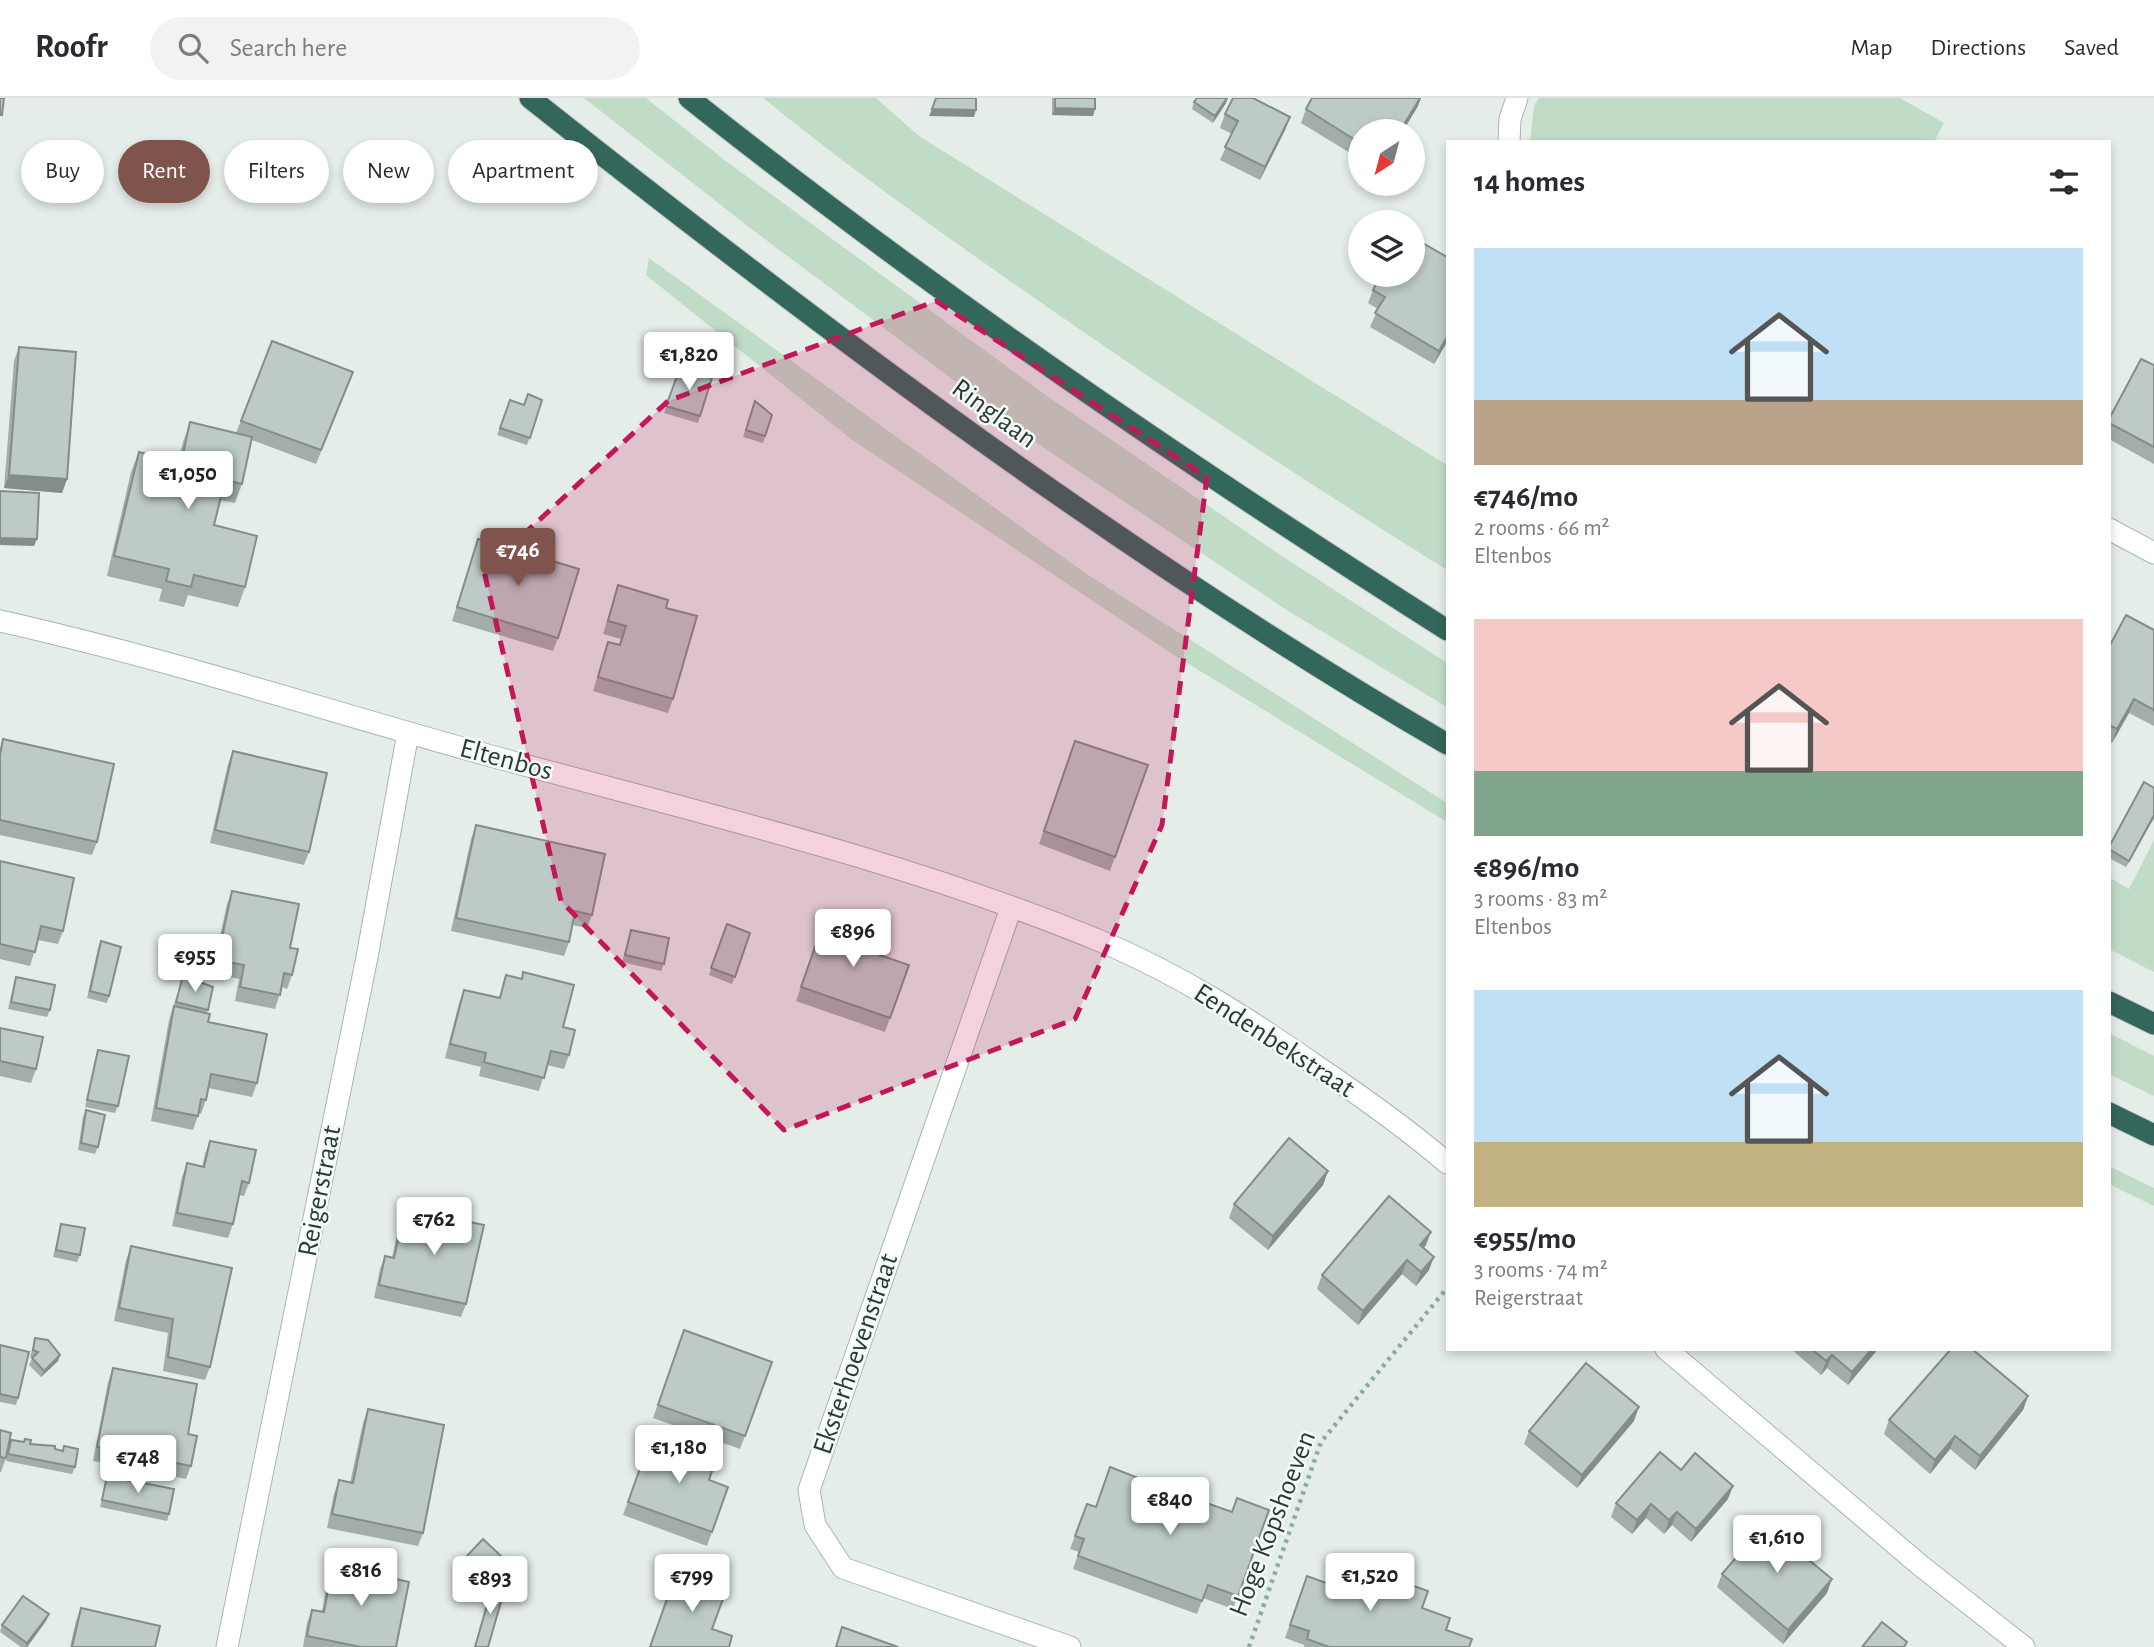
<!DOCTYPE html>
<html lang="en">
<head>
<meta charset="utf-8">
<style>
	body { margin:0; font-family:"Alegreya Sans",sans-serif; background:#f2f2f3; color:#2b2b33; height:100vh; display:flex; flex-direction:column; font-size:26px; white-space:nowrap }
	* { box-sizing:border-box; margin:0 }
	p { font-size:23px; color:#7c7c81 }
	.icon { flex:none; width:38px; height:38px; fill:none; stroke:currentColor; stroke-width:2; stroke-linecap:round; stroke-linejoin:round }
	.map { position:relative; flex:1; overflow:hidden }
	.panel { position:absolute; left:1446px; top:42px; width:665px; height:1211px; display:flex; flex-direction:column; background:#fff; border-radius:0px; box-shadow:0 4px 10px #0003 }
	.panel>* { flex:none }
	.top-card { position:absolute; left:21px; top:42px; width:665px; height:63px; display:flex; gap:14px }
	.needle { width:46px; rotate:216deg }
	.controls { position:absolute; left:1348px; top:21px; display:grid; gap:14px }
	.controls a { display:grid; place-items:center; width:77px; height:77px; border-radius:50%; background:#fff; box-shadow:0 4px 10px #0003; font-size:35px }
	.price { position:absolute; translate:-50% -60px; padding:0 16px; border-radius:7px; background:#fff; color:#222; font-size:23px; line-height:46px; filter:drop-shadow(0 2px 4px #0008) }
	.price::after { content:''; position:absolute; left:50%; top:42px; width:21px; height:16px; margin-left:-10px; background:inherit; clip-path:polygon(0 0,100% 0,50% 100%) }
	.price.selected { background:#7f544c; color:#fff }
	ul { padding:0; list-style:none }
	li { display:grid; align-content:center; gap:14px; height:371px; padding:0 28px }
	li span { display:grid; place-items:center; height:217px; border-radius:0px; color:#555 }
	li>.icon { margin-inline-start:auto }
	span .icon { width:126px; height:126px; fill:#fffc; stroke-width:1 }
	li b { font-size:30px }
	h2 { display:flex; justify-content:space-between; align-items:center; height:84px; padding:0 28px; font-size:30px }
	.chip { padding:0 24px; border-radius:32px; background:#fff; box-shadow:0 4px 10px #0003; font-size:24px; line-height:63px }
	.chip.selected { background:#7f544c; color:#fff }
	header { display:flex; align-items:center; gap:42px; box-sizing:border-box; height:98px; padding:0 35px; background:#fff; border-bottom:2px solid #e1e1e2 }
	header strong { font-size:33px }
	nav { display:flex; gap:38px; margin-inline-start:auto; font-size:24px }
	.search { width:490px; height:63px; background:#f2f2f3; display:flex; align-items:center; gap:18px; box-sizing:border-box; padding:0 24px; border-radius:38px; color:#7c7c81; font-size:26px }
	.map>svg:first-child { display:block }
	.green { fill:#c0dcc7 }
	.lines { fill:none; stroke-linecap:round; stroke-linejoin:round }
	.street-casing { stroke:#a8b5b0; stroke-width:23 }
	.highway-casing { stroke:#c2c9c7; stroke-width:23 }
	.path { stroke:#88ada1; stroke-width:4.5; stroke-dasharray:3.5 5; stroke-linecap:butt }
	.street { stroke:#fff; stroke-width:21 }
	.highway { stroke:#34675b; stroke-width:21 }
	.wall { fill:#a3aea9 }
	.shaded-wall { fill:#848d8a }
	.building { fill:#bdcac5; stroke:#848d8a; stroke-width:2 }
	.marked { fill:#c2185b; fill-opacity:0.2; stroke:#c2185b; stroke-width:5; stroke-dasharray:14 9; stroke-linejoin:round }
	.labels { text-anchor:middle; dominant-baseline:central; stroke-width:5; stroke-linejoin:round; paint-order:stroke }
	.street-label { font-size:28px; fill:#263d36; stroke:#f5f9f7 }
</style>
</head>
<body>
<header>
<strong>Roofr</strong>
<div class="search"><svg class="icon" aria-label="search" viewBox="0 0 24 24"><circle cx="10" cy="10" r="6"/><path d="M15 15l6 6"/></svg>Search here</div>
<nav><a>Map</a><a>Directions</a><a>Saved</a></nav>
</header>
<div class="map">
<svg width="2154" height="1549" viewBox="0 0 2154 1549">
	<rect width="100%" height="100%" fill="#e5ede9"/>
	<!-- green -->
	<g class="green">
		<polygon points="584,0 646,0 727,64 1047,298 1282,458 1447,565 1447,609 1285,511 1047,352 754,133"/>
		<path d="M763 0H876L919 38 1447 367V472C1299 380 1153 283 1010 183 926 124 843 65 763 0Z"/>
		<polygon points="1539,0 1900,0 1944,25 1934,44 1530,44 1534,8"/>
		<polygon points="649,160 1085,475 1447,705 1447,724 1166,552 851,341 646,177"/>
		<polygon points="2154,742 2154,874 2109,851 2109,779 2129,791"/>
		<polygon points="2109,935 2154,958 2154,998 2109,976"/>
		<polygon points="2109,1068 2154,1090 2154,1108 2109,1086"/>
	</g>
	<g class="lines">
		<defs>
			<g id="street">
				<polyline points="1509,44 1510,21 1517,0"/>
				<polyline points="2109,431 2154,455"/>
				<path d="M0 523C166 560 327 613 491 658 697 714 908 763 1105 845 1180 877 1249 921 1315 967 1361 998 1405 1029 1447 1065"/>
				<polyline points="1011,810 809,1392 815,1427 843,1470 1070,1549"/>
				<polyline points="1666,1251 1921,1468 2024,1549"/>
				<polyline points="227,1549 367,859 408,635"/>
			</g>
			<g id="highway">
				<path d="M530 0C823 232 1124 458 1447 646"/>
				<path d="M689 0C931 193 1186 366 1447 532"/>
				<polyline points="2109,904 2154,926"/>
				<polyline points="2109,1015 2154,1037"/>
			</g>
		</defs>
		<!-- street casing -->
		<use href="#street" class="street-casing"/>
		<!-- highway casing -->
		<use href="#highway" class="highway-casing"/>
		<!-- path -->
		<polyline class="path" points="1249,1549 1321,1344 1447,1190"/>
		<!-- street -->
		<use href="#street" class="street"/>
		<!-- highway -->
		<use href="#highway" class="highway"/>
	</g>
	<!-- wall -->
	<g class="wall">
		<polygon points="1052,0 1095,0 1093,18 1052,17"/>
		<polygon points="1194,4 1226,5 1213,25 1192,11"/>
		<polygon points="1418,8 1403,33 1360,33 1360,61 1301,25 1306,11"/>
		<polygon points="1225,16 1290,19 1285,32 1260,82 1220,62 1232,36 1220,30"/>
		<polygon points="1381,177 1447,244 1434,266 1370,229 1378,211 1368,205 1373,192"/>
		<polygon points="272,243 353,274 316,366 252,342 242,386 235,405 220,402 214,427 245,489 238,509 188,497 184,509 159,503 162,491 107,478 131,374 139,354 178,364 183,344 190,324 236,335"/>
		<polygon points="19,249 67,381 62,395 4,390 14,263"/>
		<polygon points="2154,267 2154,366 2109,341 2109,321"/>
		<polygon points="680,270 700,318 698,325 664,315"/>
		<polygon points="510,302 524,307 542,302 527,347 497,337"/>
		<polygon points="755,303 772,317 763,345 743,339"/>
		<polygon points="478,441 558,540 553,553 452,523"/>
		<polygon points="618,487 666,510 673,601 668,615 593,593 608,544 619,547 621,541 603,536"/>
		<polygon points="2154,532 2154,628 2129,615 2112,645 2109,643 2109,549"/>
		<polygon points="3,641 97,744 92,757 0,737 0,651"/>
		<polygon points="1075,643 1148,667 1110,773 1039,746"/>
		<polygon points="233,653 309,754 304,767 210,745 228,666"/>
		<polygon points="2154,690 2154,720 2126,769 2109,760 2109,749"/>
		<polygon points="476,727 592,817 587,830 572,827 569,844 564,858 451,833 471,741"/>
		<polygon points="0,763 63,833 58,846 38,842 30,868 0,861"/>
		<polygon points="232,793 290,850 292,877 287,891 282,889 275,911 235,903 239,881 212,875 227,806"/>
		<polygon points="827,815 859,850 909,867 885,934 796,903"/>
		<polygon points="727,826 750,835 732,886 709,877"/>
		<polygon points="631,832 664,866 661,873 622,864"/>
		<polygon points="101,843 109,898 107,905 87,900 98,850"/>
		<polygon points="523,874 563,929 569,957 564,971 547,967 539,993 479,978 481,969 445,960 459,905 464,892 499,900 506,877 521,880"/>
		<polygon points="183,878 213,889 207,915 208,924 257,985 252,999 208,990 206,1002 201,1016 199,1015 193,1032 151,1023 169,922"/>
		<polygon points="16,879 50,912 47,919 8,911"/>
		<polygon points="0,930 36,971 31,985 0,978"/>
		<polygon points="98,952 118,1008 115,1015 85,1009"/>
		<polygon points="86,1012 98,1049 95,1056 78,1052 83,1019"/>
		<polygon points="210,1043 249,1085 244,1098 239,1097 233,1126 228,1140 172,1128 182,1079 187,1065 202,1069 205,1056"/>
		<polygon points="1328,1073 1323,1087 1268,1152 1229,1120 1234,1106"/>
		<polygon points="405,1110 466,1206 461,1219 374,1200 380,1171 385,1158 392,1159 400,1124"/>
		<polygon points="61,1126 80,1157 77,1164 53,1159"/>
		<polygon points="1426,1147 1424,1150 1429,1172 1416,1188 1402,1176 1358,1227 1317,1191 1322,1177"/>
		<polygon points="131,1148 210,1269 205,1282 163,1273 168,1235 114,1223 126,1162"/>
		<polygon points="684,1232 772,1264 740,1351 653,1320"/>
		<polygon points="35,1240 60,1257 58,1263 41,1279 29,1267 33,1259 30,1259"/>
		<polygon points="0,1247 18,1300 16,1307 0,1304"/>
		<polygon points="1791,1251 1878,1251 1848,1287 1827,1270 1821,1277"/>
		<polygon points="113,1270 188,1336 191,1368 186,1381 93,1363 108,1284"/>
		<polygon points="2028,1298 2023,1312 1975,1372 1950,1351 1930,1376 1884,1336 1889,1322"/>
		<polygon points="368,1311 423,1435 418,1448 327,1430 334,1396 339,1382 350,1385 363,1325"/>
		<polygon points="1634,1323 1577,1390 1524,1346 1529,1333"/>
		<polygon points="0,1332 6,1360 1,1374 0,1374"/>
		<polygon points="652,1337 709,1382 728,1389 707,1448 623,1417"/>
		<polygon points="11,1342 62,1353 75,1369 72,1376 6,1363"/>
		<polygon points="1681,1372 1728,1401 1691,1444 1672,1427 1664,1436 1646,1420 1632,1436 1611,1419 1616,1405"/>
		<polygon points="107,1378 169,1416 167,1423 100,1409"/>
		<polygon points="1087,1406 1096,1409 1178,1407 1194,1413 1232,1414 1269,1412 1233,1511 1203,1500 1197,1516 1073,1471 1079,1454 1070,1451"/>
		<polygon points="1794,1449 1827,1495 1783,1546 1717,1489 1722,1476"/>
		<polygon points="464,1461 500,1466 481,1487 462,1468"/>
		<polygon points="333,1465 396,1549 303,1549 307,1525 312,1512 322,1513 328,1479"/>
		<polygon points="1362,1469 1422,1510 1446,1532 1469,1549 1304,1549 1304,1547 1285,1540 1302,1491 1326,1484 1359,1478"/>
		<polygon points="81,1510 155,1549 70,1549 76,1523"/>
		<polygon points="49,1516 46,1523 27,1549 21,1549 0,1534 2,1527"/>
	</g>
	<!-- shaded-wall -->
	<g class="shaded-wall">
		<polygon points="1228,0 1226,5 1213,25 1215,18"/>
		<polygon points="1420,0 1421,0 1418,8 1403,33 1400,33"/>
		<polygon points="1055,10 1095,11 1093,18 1052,17"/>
		<polygon points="932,11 976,12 974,19 929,18"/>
		<polygon points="1290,19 1285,32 1260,82 1265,69"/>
		<polygon points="1447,239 1447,244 1434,266 1439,253"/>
		<polygon points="9,377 67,381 62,395 4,390"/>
		<polygon points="0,440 37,441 34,448 0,447"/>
		<polygon points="2134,601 2129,615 2112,645 2117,631"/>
		<polygon points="2154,717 2154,720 2126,769 2129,763"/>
		<polygon points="1328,1073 1323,1087 1268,1152 1273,1138"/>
		<polygon points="1431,1134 1426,1147 1415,1160 1420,1147"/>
		<polygon points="1434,1159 1429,1172 1416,1188 1421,1174"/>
		<polygon points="1407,1162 1402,1176 1358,1227 1363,1213"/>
		<polygon points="1872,1251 1878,1251 1848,1287 1852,1274"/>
		<polygon points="60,1257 58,1263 41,1279 44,1273"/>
		<polygon points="1832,1257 1827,1270 1821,1277 1826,1263"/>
		<polygon points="2028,1298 2023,1312 1975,1372 1980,1358"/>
		<polygon points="1639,1309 1634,1323 1577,1390 1582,1377"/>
		<polygon points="1955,1338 1950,1351 1930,1376 1935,1362"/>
		<polygon points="1733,1388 1728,1401 1691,1444 1696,1431"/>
		<polygon points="1651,1406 1646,1420 1632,1436 1637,1422"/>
		<polygon points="1677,1414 1672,1427 1664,1436 1669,1422"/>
		<polygon points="502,1459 500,1466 481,1487 483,1480"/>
		<polygon points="1832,1481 1827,1495 1783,1546 1788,1532"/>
		<polygon points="49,1516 46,1523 27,1549 26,1549 27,1545"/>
	</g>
	<!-- building -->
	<g class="building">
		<polygon points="0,0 4,0 2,17 0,17"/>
		<polygon points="936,0 976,0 976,12 932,11"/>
		<polygon points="1055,0 1095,0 1095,11 1055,10"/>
		<polygon points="1197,0 1227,0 1215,18 1194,4"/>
		<polygon points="1233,0 1253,0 1290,19 1265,69 1225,49 1238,23 1225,16"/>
		<polygon points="1312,0 1420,0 1400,33 1360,33 1360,45 1306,11"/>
		<polygon points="1412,139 1447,159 1447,239 1439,253 1375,215 1385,199 1373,192 1381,177 1412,177"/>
		<polygon points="272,243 353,274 321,352 241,323"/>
		<polygon points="19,249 76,254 67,381 9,377"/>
		<polygon points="2141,261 2154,267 2154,349 2109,325 2109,321"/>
		<polygon points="680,270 712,280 700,318 666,308"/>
		<polygon points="528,296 542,302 530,340 500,330 510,302 524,307"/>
		<polygon points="755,303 772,317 765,338 746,332"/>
		<polygon points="190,324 252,339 242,386 225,382 214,427 257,438 245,489 194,477 191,489 166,483 169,471 114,458 139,354 181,365"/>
		<polygon points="0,393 39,395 37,441 0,440"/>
		<polygon points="478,441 579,471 558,540 457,509"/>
		<polygon points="618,487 668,502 666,510 697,518 673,601 598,579 608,544 620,547 626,528 608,523"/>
		<polygon points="2126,517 2154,532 2154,612 2134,601 2117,631 2109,627 2109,549"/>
		<polygon points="3,641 114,666 97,744 0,722 0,657"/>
		<polygon points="1075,643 1148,667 1115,759 1044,733"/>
		<polygon points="233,653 327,675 309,754 215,732"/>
		<polygon points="2144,684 2154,690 2154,717 2129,763 2109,751 2109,749"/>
		<polygon points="476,727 605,756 592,817 575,813 569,844 456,820"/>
		<polygon points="0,763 74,780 63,833 41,828 35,854 0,846"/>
		<polygon points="232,793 299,806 290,850 298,851 292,877 284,875 280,897 240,889 244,867 217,862"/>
		<polygon points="827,815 866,830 859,850 909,867 890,920 801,889"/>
		<polygon points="727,826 750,835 735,879 711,870"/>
		<polygon points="631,832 669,840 664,866 625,857"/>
		<polygon points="101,843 121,849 109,898 90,893"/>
		<polygon points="523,874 574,887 563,929 575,932 569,957 551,953 544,980 484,964 486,955 450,946 464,892 500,900 506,877 522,881"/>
		<polygon points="183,878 213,889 208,912 176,904"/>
		<polygon points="16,879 55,887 50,912 11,904"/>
		<polygon points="174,908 210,916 208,924 267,936 257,985 211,976 206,1002 201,1001 198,1018 156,1010"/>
		<polygon points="0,930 43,939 36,971 0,963"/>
		<polygon points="98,952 129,958 118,1008 87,1002"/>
		<polygon points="86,1012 105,1017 98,1049 81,1045"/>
		<polygon points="1289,1040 1328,1073 1273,1138 1234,1106"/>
		<polygon points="210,1043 256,1052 249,1085 242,1083 233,1126 177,1115 187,1065 204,1069"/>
		<polygon points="1389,1098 1431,1134 1420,1147 1434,1159 1421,1174 1407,1162 1363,1213 1322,1177"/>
		<polygon points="405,1110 484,1127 466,1206 379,1187 385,1158 394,1160"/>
		<polygon points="61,1126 85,1130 80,1157 56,1152"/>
		<polygon points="131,1148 232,1170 210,1269 168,1259 173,1221 119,1210"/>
		<polygon points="684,1232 772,1264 745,1338 658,1307"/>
		<polygon points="35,1240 48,1242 60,1257 44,1273 32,1260 38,1254 33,1252"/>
		<polygon points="0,1247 29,1254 18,1300 0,1296"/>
		<polygon points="1812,1251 1872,1251 1852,1274 1832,1257 1826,1263"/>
		<polygon points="1951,1251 1972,1251 2028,1298 1980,1358 1955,1338 1935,1362 1889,1322"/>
		<polygon points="1586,1265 1639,1309 1582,1377 1529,1333"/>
		<polygon points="113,1270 197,1286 188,1336 197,1338 191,1368 97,1349"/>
		<polygon points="368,1311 444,1327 423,1435 332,1416 339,1382 353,1385"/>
		<polygon points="0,1332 11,1335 6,1360 0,1359"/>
		<polygon points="652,1337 716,1361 709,1382 728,1389 712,1434 628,1404"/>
		<polygon points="25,1341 31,1342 30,1346 55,1348 55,1351 63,1353 64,1348 78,1351 75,1369 8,1356 11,1342 24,1344"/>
		<polygon points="1660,1354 1681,1372 1695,1355 1733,1388 1696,1431 1677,1414 1669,1422 1651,1406 1637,1422 1616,1405"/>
		<polygon points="1110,1369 1182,1397 1178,1407 1194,1413 1198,1402 1232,1414 1237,1400 1269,1412 1238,1498 1208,1487 1202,1503 1078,1458 1084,1441 1075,1438 1087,1406 1096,1409"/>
		<polygon points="107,1378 174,1391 169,1416 102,1402"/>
		<polygon points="1770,1420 1796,1442 1792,1448 1832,1481 1788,1532 1722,1476"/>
		<polygon points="483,1441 502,1459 483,1480 464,1461"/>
		<polygon points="333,1465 396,1477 396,1481 409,1484 396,1549 361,1549 307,1538 312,1512 324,1514"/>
		<polygon points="1332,1469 1360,1478 1362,1469 1428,1493 1422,1510 1450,1520 1446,1532 1472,1541 1469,1549 1329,1549 1307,1541 1309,1533 1290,1527 1307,1478 1326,1485"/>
		<polygon points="678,1470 728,1487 712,1531 732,1538 729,1549 650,1549"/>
		<polygon points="493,1486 505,1490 488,1549 475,1549"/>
		<polygon points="23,1498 49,1516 27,1545 2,1527"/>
		<polygon points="81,1510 160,1528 155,1549 72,1549"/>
		<polygon points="1882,1524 1907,1544 1904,1549 1862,1549"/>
		<polygon points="842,1529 898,1549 836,1549"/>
	</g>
	<!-- marked area -->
	<path class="marked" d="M936 203 1207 379 1162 727 1075 921 784 1032 561 803 484 473 668 303Z"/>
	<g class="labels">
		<!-- street labels -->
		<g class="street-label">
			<text transform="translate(994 316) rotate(36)">Ringlaan</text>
			<text transform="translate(506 662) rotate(15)">Eltenbos</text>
			<text transform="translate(1274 943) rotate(33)">Eendenbekstraat</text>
			<text transform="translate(320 1093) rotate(-79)">Reigerstraat</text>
			<text transform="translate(856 1256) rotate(-71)">Eksterhoevenstraat</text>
			<text transform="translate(1273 1426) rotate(-69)">Hoge Kopshoeven</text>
		</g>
	</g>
</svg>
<div class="controls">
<a><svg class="needle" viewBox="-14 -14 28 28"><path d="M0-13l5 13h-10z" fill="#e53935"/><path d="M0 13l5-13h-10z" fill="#7c7c81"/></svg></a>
<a><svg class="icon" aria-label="layers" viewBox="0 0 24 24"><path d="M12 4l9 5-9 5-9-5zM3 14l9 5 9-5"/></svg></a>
</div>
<b class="price" style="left:689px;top:294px">€1,820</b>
<b class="price" style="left:188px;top:413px">€1,050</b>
<b class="price selected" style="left:518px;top:490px">€746</b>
<b class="price" style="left:853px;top:871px">€896</b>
<b class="price" style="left:195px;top:896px">€955</b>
<b class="price" style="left:434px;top:1159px">€762</b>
<b class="price" style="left:679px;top:1387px">€1,180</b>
<b class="price" style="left:138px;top:1397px">€748</b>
<b class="price" style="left:1170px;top:1439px">€840</b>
<b class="price" style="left:1777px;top:1477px">€1,610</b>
<b class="price" style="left:361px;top:1510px">€816</b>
<b class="price" style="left:1370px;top:1515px">€1,520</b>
<b class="price" style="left:692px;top:1516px">€799</b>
<b class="price" style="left:490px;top:1518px">€893</b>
<div class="top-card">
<a class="chip">Buy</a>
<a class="chip selected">Rent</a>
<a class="chip">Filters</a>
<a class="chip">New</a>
<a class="chip">Apartment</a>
</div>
<section class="panel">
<h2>14 homes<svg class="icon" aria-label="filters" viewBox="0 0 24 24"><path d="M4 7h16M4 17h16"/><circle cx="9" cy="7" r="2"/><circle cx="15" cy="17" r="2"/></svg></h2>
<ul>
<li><span style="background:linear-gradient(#bfe0f5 70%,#b9a48a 0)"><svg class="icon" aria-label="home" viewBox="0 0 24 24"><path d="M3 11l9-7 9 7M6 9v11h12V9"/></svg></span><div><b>€746/mo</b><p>2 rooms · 66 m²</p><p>Eltenbos</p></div></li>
<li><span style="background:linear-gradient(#f6c9c9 70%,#7fa58c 0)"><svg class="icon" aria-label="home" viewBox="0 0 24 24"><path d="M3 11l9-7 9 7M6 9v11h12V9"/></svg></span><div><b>€896/mo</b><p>3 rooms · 83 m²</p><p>Eltenbos</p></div></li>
<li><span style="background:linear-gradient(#bfe0f5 70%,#c2b280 0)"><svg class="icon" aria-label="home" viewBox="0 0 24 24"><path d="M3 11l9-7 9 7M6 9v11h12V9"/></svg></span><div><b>€955/mo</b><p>3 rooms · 74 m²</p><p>Reigerstraat</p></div></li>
</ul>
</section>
</div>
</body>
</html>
